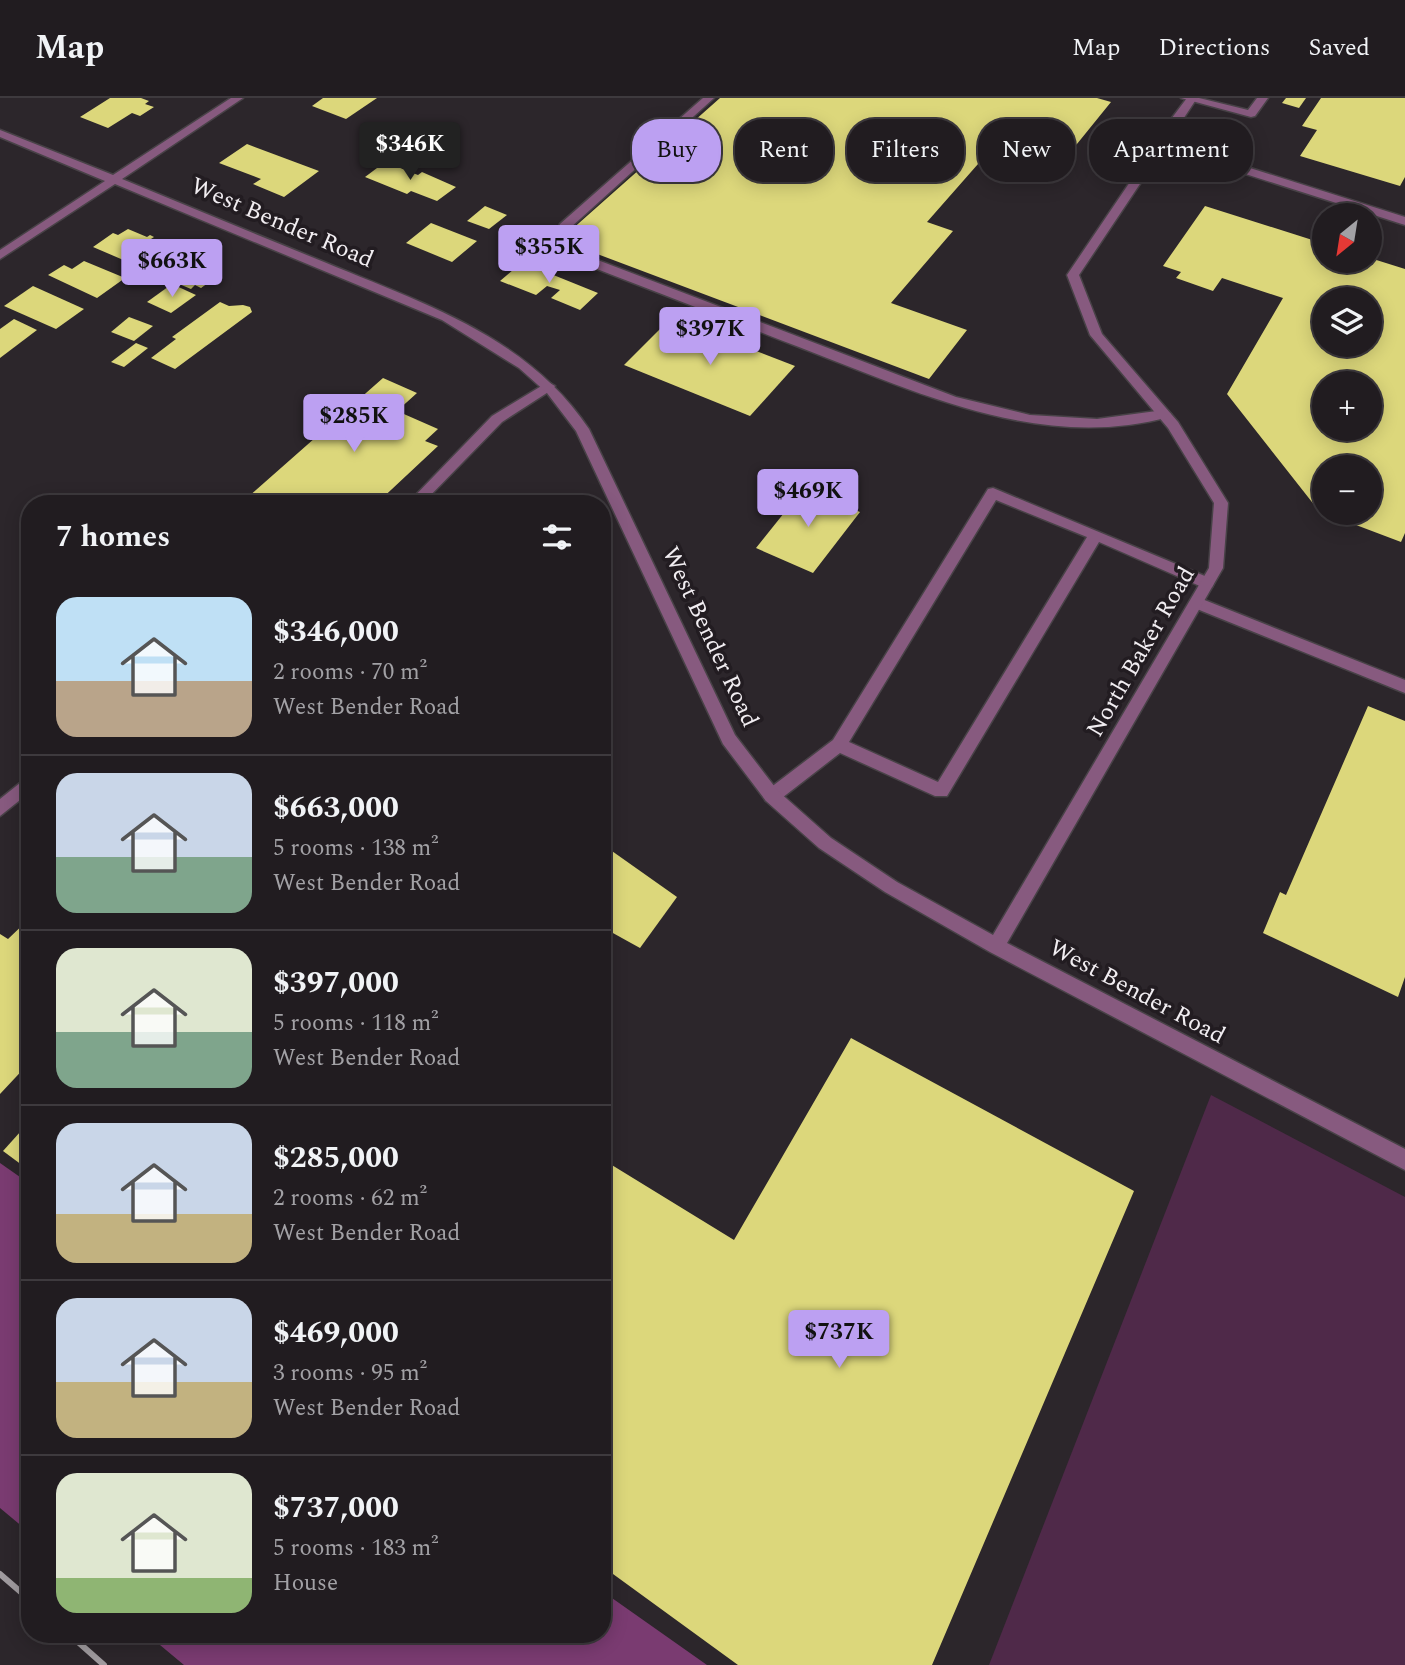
<!DOCTYPE html>
<html lang="en">
<head>
<meta charset="utf-8">
<style>
	body { margin:0; font-family:Spectral,serif; background:#292529; color:#f1f3f6; height:100vh; display:flex; flex-direction:column; font-size:26px; white-space:nowrap }
	* { box-sizing:border-box; margin:0 }
	p { font-size:23px; color:#a2a1a5 }
	.icon { flex:none; width:38px; height:38px; fill:none; stroke:currentColor; stroke-width:2; stroke-linecap:round; stroke-linejoin:round }
	.map { position:relative; flex:1; overflow:hidden }
	.details { position:absolute; left:21px; top:397px; width:590px; height:1148px; display:flex; flex-direction:column; background:#211c20; border-radius:28px; box-shadow:0 4px 18px #0003,0 0 0 2px #3e3a3e }
	.details>* { flex:none }
	.top-card { position:absolute; left:632px; top:21px; width:665px; height:63px; display:flex; gap:14px }
	.needle { width:46px; rotate:210deg }
	.tools { position:absolute; left:1312px; top:105px; display:grid; gap:14px }
	.tools a { display:grid; place-items:center; width:70px; height:70px; border-radius:50%; background:#211c20; box-shadow:0 4px 18px #0003,0 0 0 2px #3e3a3e; font-size:35px }
	.price { position:absolute; translate:-50% -60px; padding:0 16px; border-radius:7px; background:#bca0f2; color:#111; font-size:23px; line-height:46px; filter:drop-shadow(0 2px 4px #0008) }
	.price::after { content:''; position:absolute; left:50%; top:42px; width:21px; height:16px; margin-left:-10px; background:inherit; clip-path:polygon(0 0,100% 0,50% 100%) }
	.price.on { background:#222; color:#fff }
	ul { padding:0; list-style:none }
	li { display:flex; align-items:center; gap:21px; height:175px; padding:0 35px }
	li+li { border-top:2px solid #3e3a3e }
	li span { display:grid; place-items:center; flex:none; width:196px; height:140px; border-radius:21px; color:#555 }
	li>.icon { margin-inline-start:auto }
	span .icon { width:84px; height:84px; fill:#fffc; stroke-width:1 }
	li b { font-size:30px }
	h2 { display:flex; justify-content:space-between; align-items:center; height:84px; padding:0 35px; font-size:30px }
	.tag { padding:0 24px; border-radius:28px; background:#211c20; box-shadow:0 4px 18px #0003,0 0 0 2px #3e3a3e; font-size:24px; line-height:63px }
	.tag.on { background:#bca0f2; color:#111 }
	header { display:flex; align-items:center; gap:42px; box-sizing:border-box; height:98px; padding:0 35px; background:#211c20; border-bottom:2px solid #3e3a3e }
	header strong { font-size:33px }
	nav { display:flex; gap:38px; margin-inline-start:auto; font-size:24px }
	.map>svg:first-child { display:block }
	.green { fill:#4f2949 }
	.forest { fill:#7a3b71 }
	.building { fill:#dcd77b; fill-rule:evenodd }
	.lines { fill:none; stroke-linecap:round; stroke-linejoin:round }
	.service-casing { stroke:#484247; stroke-width:3 }
	.minor-casing { stroke:#484247; stroke-width:3 }
	.service { fill:#875a7f; fill-rule:evenodd }
	.minor { fill:#875a7f; fill-rule:evenodd }
	.rail { stroke:#a09b9f; stroke-width:6 }
	.labels { text-anchor:middle; dominant-baseline:central; stroke-width:7; stroke-linejoin:round; paint-order:stroke }
	.street-label { font-size:24px; fill:#f1edf1; stroke:#221c21 }
</style>
</head>
<body>
<header>
<strong>Map</strong>
<nav><a>Map</a><a>Directions</a><a>Saved</a></nav>
</header>
<div class="map">
<svg width="1405" height="1567" viewBox="0 0 1405 1567">
	<rect width="100%" height="100%" fill="#2c262b"/>
	<!-- green -->
	<polygon class="green" points="1211,997 1405,1099 1405,1567 989,1567"/>
	<!-- forest -->
	<g class="forest">
		<polygon points="0,1065 30,1086 30,1435 0,1410"/>
		<polygon points="602,1493 707,1567 184,1567 148,1537 602,1536"/>
	</g>
	<!-- building -->
	<g class="building">
		<polygon points="110,0 141,0 149,3 145,6 154,9 140,18 132,15 108,30 80,19"/>
		<polygon points="323,0 377,0 346,21 312,8"/>
		<polygon points="720,0 1097,0 1111,4 1064,62 1000,41 927,124 953,133 891,205 967,232 929,281 576,148 570,133"/>
		<polygon points="1286,0 1306,0 1299,10 1282,5"/>
		<polygon points="1321,0 1405,0 1405,79 1400,88 1300,58 1317,32 1302,28"/>
		<polygon points="247,46 319,73 284,99 253,86 261,81 219,65"/>
		<polygon points="385,64 418,77 422,74 456,89 437,103 411,93 407,96 365,79"/>
		<polygon points="485,108 507,117 489,131 467,123"/>
		<path d="M1205 108 1325 146V163H1370V160L1405 171V435L1401 444 1319 413 1227 296 1283 200 1222 180 1213 193 1176 180 1181 174 1163 168ZM1325 201H1370V247H1325ZM1325 285H1370V331H1325ZM1325 369H1370V415H1325Z"/>
		<polygon points="431,125 477,143 452,164 406,145"/>
		<polygon points="128,131 147,139 150,137 154,139 151,141 171,149 142,170 93,149 113,135 118,137"/>
		<polygon points="188,159 219,169 201,182 208,185 201,190 195,187 191,191 172,183 183,174 173,170"/>
		<polygon points="84,163 125,180 97,200 48,177 64,167 72,171"/>
		<polygon points="521,165 549,172 546,174 598,195 580,212 551,200 560,192 547,188 536,197 500,183"/>
		<polygon points="172,186 196,197 171,215 147,204"/>
		<polygon points="33,188 84,211 56,231 4,208"/>
		<polygon points="220,204 229,208 243,207 250,209 252,214 175,271 151,260 176,241 172,239"/>
		<polygon points="129,219 153,228 134,243 111,234"/>
		<polygon points="671,220 795,268 750,318 624,267"/>
		<polygon points="14,221 37,232 0,260 0,231"/>
		<polygon points="136,245 148,250 124,269 111,264"/>
		<polygon points="383,280 417,295 397,313 438,331 425,343 438,348 376,406 364,406 345,397 335,406 240,406"/>
		<polygon points="818,386 830,391 824,399 860,414 813,475 756,450 804,390 811,394"/>
		<polygon points="1368,608 1405,623 1405,879 1398,899 1263,835 1280,794 1286,797"/>
		<polygon points="602,746 677,799 640,850 602,829"/>
		<polygon points="30,820 30,964 0,996 0,836 8,841"/>
		<polygon points="851,940 1134,1093 932,1567 738,1567 602,1468 602,1061 734,1142"/>
		<polygon points="30,1023 30,1073 3,1053"/>
	</g>
	<g class="lines">
		<defs>
			<g id="service">
				<path d="M703 0H714L570 130 567 145 574 153 956 299 1030 317 1097 321 1164 312 1171 316 1169 319C1040 354 917 294 799 249 721 219 644 189 566 159L555 145 560 126Z"/>
				<polygon points="1181,0 1199,0 1248,12 1257,0 1268,0 1255,18 1251,19"/>
				<polygon points="548,284 555,288 553,291 502,324 422,406 407,406 492,318"/>
				<path d="M993 390 1212 481 1214 485 1212 489H1202L1099 444 947 698H935L840 655 778 703H766L764 698 766 693 833 642 988 391ZM996 402 1087 439 938 684 849 644Z"/>
				<polygon points="1197,499 1405,582 1405,595 1192,509 1189,505 1192,501"/>
				<polygon points="30,677 30,694 0,718 0,701"/>
			</g>
			<path id="minor" d="M231 0H243L122 81C190 109 257 137 324 164 422 205 527 238 589 331L735 637 778 693 831 740 897 784 993 837 1209 470 1214 405 1168 330 1090 237 1067 177 1155 47 1153 45 1187 0H1197L1168 44 1405 119V127L1164 50 1079 177 1102 236 1178 324 1228 405 1223 470 1007 845 1405 1051V1072L990 854 885 794 819 750 766 703 723 646 576 333 547 295 519 270 442 222 115 86 0 161V152L105 83 0 39V32L113 77Z"/>
		</defs>
		<!-- service casing -->
		<use href="#service" class="service-casing"/>
		<!-- minor casing -->
		<use href="#minor" class="minor-casing"/>
		<!-- service -->
		<use href="#service" class="service"/>
		<!-- minor -->
		<use href="#minor" class="minor"/>
		<!-- rail -->
		<g class="rail">
			<polyline points="0,1476 30,1502"/>
			<polyline points="69,1536 104,1567"/>
		</g>
	</g>
	<g class="labels">
		<!-- street labels -->
		<g class="street-label">
			<text transform="translate(282 125) rotate(23)">West Bender Road</text>
			<text transform="translate(710 539) rotate(65)">West Bender Road</text>
			<text transform="translate(1141 554) rotate(-60)">North Baker Road</text>
			<text transform="translate(1137 894) rotate(28)">West Bender Road</text>
		</g>
	</g>
</svg>
<div class="tools">
<a><svg class="needle" viewBox="-14 -14 28 28"><path d="M0-13l5 13h-10z" fill="#e53935"/><path d="M0 13l5-13h-10z" fill="#a2a1a5"/></svg></a>
<a><svg class="icon" aria-label="layers" viewBox="0 0 24 24"><path d="M12 4l9 5-9 5-9-5zM3 14l9 5 9-5"/></svg></a>
<a>+</a>
<a>−</a>
</div>
<b class="price on" style="left:410px;top:84px">$346K</b>
<b class="price" style="left:549px;top:187px">$355K</b>
<b class="price" style="left:172px;top:201px">$663K</b>
<b class="price" style="left:710px;top:269px">$397K</b>
<b class="price" style="left:354px;top:356px">$285K</b>
<b class="price" style="left:808px;top:431px">$469K</b>
<b class="price" style="left:839px;top:1272px">$737K</b>
<div class="top-card">
<a class="tag on">Buy</a>
<a class="tag">Rent</a>
<a class="tag">Filters</a>
<a class="tag">New</a>
<a class="tag">Apartment</a>
</div>
<section class="details">
<h2>7 homes<svg class="icon" aria-label="filters" viewBox="0 0 24 24"><path d="M4 7h16M4 17h16"/><circle cx="9" cy="7" r="2"/><circle cx="15" cy="17" r="2"/></svg></h2>
<ul>
<li><span style="background:linear-gradient(#bfe0f5 60%,#b9a48a 0)"><svg class="icon" aria-label="home" viewBox="0 0 24 24"><path d="M3 11l9-7 9 7M6 9v11h12V9"/></svg></span><div><b>$346,000</b><p>2 rooms · 70 m²</p><p>West Bender Road</p></div></li>
<li><span style="background:linear-gradient(#c9d6e8 60%,#7fa58c 0)"><svg class="icon" aria-label="home" viewBox="0 0 24 24"><path d="M3 11l9-7 9 7M6 9v11h12V9"/></svg></span><div><b>$663,000</b><p>5 rooms · 138 m²</p><p>West Bender Road</p></div></li>
<li><span style="background:linear-gradient(#dfe7d0 60%,#7fa58c 0)"><svg class="icon" aria-label="home" viewBox="0 0 24 24"><path d="M3 11l9-7 9 7M6 9v11h12V9"/></svg></span><div><b>$397,000</b><p>5 rooms · 118 m²</p><p>West Bender Road</p></div></li>
<li><span style="background:linear-gradient(#c9d6e8 65%,#c2b280 0)"><svg class="icon" aria-label="home" viewBox="0 0 24 24"><path d="M3 11l9-7 9 7M6 9v11h12V9"/></svg></span><div><b>$285,000</b><p>2 rooms · 62 m²</p><p>West Bender Road</p></div></li>
<li><span style="background:linear-gradient(#c9d6e8 60%,#c2b280 0)"><svg class="icon" aria-label="home" viewBox="0 0 24 24"><path d="M3 11l9-7 9 7M6 9v11h12V9"/></svg></span><div><b>$469,000</b><p>3 rooms · 95 m²</p><p>West Bender Road</p></div></li>
<li><span style="background:linear-gradient(#dfe7d0 75%,#8fb573 0)"><svg class="icon" aria-label="home" viewBox="0 0 24 24"><path d="M3 11l9-7 9 7M6 9v11h12V9"/></svg></span><div><b>$737,000</b><p>5 rooms · 183 m²</p><p>House</p></div></li>
</ul>
</section>
</div>
</body>
</html>
